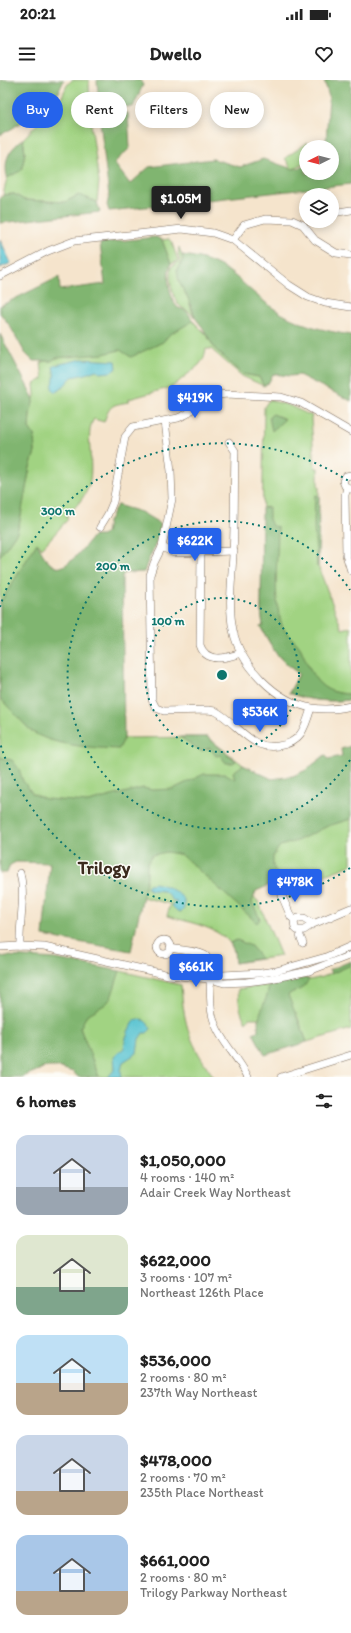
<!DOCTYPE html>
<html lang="en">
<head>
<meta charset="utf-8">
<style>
	body { margin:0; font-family:Itim,sans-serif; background:#f6f6f6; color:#222; height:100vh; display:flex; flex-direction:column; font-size:15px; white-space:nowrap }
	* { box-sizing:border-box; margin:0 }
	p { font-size:13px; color:#767676 }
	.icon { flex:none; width:22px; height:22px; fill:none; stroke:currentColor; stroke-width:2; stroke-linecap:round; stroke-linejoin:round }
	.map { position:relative; height:997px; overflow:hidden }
	.sheet { display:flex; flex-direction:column; background:#fff; flex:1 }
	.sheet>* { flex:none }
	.hud { position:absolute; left:12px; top:12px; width:327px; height:36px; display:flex; gap:8px }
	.needle { width:26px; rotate:264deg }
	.fabs { position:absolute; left:299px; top:60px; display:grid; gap:8px }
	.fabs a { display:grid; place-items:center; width:40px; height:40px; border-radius:50%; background:#fff; box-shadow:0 2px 10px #0003; font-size:20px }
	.price { position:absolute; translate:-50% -34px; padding:0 9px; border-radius:4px; background:#2563eb; color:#fff; font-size:13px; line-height:26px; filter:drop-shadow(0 1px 2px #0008) }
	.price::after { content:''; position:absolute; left:50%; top:24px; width:12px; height:9px; margin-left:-6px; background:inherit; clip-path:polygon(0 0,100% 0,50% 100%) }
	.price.selected { background:#222; color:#fff }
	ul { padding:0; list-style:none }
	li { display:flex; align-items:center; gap:12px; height:100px; padding:0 16px }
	li span { display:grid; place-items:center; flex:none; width:112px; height:80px; border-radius:12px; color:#555 }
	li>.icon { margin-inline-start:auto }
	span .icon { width:48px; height:48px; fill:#fffc; stroke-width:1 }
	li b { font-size:17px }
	h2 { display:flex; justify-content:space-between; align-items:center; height:48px; padding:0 16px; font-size:17px }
	.pill { padding:0 14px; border-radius:18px; background:#fff; box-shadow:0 2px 10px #0003; font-size:14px; line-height:36px }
	.pill.selected { background:#2563eb; color:#fff }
	.status { display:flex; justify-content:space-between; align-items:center; height:28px; padding:0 20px; background:#fff; direction:ltr }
	.status svg { height:11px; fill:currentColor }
	header { display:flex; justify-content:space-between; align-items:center; height:52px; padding:0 16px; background:#fff; font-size:18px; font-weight:700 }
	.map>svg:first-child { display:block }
	.green { fill:#a1d382; stroke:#6e7e50 }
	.forest { fill:#80b570; stroke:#5e7047 }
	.water { fill:#56c2d0; stroke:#487677 }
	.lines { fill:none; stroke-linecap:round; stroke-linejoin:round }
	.minor-casing { stroke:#7c6b5b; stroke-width:8 }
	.minor { stroke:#fff; stroke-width:7 }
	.ring { fill:none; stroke:#0f766e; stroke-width:2; stroke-dasharray:2 4 }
	.labels { text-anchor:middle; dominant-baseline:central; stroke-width:3; stroke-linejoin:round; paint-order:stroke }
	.district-label { font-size:18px; font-weight:bold; fill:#3b2a1e; stroke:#fdfcf7 }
	.centre { fill:#0f766e; stroke:#fdfcf7; stroke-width:2 }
	.ring-label { font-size:12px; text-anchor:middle; font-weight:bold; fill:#0f766e; stroke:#fdfcf7; stroke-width:3; stroke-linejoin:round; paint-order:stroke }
</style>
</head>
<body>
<div class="status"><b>20:21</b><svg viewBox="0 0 49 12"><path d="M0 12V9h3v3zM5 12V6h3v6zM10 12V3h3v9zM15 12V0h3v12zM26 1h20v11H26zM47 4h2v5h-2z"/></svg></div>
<header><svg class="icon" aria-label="menu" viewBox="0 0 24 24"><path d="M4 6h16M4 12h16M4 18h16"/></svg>Dwello<svg class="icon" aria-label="heart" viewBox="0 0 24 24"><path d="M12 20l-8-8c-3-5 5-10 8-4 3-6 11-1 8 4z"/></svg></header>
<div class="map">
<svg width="351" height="997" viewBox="0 0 351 997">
	<rect width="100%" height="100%" fill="#fdfcf7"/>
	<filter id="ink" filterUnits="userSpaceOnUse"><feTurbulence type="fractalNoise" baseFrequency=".025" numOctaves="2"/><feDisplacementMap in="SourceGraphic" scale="8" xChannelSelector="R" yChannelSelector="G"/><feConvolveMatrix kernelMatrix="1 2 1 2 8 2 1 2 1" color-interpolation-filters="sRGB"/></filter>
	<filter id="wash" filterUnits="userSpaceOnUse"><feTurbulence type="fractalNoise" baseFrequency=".012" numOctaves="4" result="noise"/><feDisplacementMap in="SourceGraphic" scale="16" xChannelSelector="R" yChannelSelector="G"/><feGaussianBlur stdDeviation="0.9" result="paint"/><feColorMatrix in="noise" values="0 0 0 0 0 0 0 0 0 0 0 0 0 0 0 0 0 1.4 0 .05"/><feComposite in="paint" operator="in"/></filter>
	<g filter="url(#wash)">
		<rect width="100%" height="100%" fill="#f5e4cc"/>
		<!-- green -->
		<g class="green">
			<polygon points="72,0 89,0 90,36 99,102 97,122 79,115 65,122 24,120 14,114 3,115 7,98 22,89 25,72 23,59 61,19 67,5"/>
			<polygon points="307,63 310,67 306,67 306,81 292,90 285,78"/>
			<polygon points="169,159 172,163 178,181 171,184 162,160"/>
			<path d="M179 167 183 180 177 189 179 202 188 218 194 237C189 230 182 229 179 225 172 217 168 197 171 187L180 181 178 175Z"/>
			<path d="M193 241 207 255 215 269 243 294 259 297 264 306 242 296 211 269H206L204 278 199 285 172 307 129 319V322C112 325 110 324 104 342L94 339C83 354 97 389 87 410 83 420 73 429 66 437L68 439 42 468 37 463 0 548V473L17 452 30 387 35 372 34 355 29 348 30 334 35 315 34 304 43 299 41 283 44 281H51L56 278 76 276 174 249Z"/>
			<path d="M269 320 288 325 312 336 311 339 315 388H318V405L319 406 318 486 342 549 351 547V620C329 622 310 621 289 613L299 594 285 583 275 572 260 546 263 545 261 531 264 327Z"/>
			<polygon points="0,580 42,638 124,658 207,657 243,685 248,712 48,740 0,702"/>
			<polygon points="351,735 351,785 314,799 294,801 273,796 269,770"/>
			<path d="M145 750 220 791 258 821 281 876 235 883C235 880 235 875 234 871 227 848 187 842 167 836L170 824 142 817H133Z"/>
			<path d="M351 883V949L307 962 296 933 271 938H249L246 942C239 932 239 921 238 909L269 905V909L323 897Z"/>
			<path d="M120 891 181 905C184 946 190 964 214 997H99L80 948V919Z"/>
		</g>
		<!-- forest -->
		<g class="forest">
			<polygon points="0,0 64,0 58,13 37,38 25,39 13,48 0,55"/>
			<polygon points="97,0 140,0 143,5 133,27 99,25"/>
			<polygon points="324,0 351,0 351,104 109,131 107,125 109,116 99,32 128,33 130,68 114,83 130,104 149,87 213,79 240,87 263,79 293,89 306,86 306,93 332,93 332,67 323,67 326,63 329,17"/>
			<path d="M23 59 25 72 22 90 7 98C4 79 8 71 23 59Z"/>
			<polygon points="14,114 24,120 65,122 79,115 97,122 100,132 0,143 0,119 3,115"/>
			<path d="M156 157 162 160 171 184C165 192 170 219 177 227 180 229 183 229 186 231 189 233 191 238 193 241L169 255 163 262 131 277 120 270 103 274 56 278 51 281H33L25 273 10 246 0 233V226L59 197 60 210 105 204 100 163Z"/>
			<path d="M182 175C232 181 236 202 273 228 295 244 325 251 351 255V321L299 295 290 296 273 294 269 302 264 306 259 297 243 294 215 269 203 248 196 239 188 218 179 202 177 190 183 180Z"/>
			<polygon points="0,254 34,319 30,334 29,348 34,355 35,372 30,387 20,441 17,452 0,476"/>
			<polygon points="273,334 285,339 272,351 269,337"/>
			<polygon points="315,415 319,416 318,486 317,487 314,446"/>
			<path d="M117 425 141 432 161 444 157 461 147 483 144 492 125 493 122 496 124 658 119 669C95 668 48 666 29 649L0 618V523L37 463C41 471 47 484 56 487 66 491 87 464 93 456H102L106 453 108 442Z"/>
			<path d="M269 427V439L272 446 278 447C278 478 272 516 282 545 285 554 296 560 301 569 312 595 318 614 351 614V620C329 622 310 621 289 613L299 594 285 583 275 572 260 546 263 545 261 531 262 428Z"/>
			<polygon points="180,657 207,657 236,681 233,683 226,683 220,675 216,676 210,668 201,671"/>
			<polygon points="351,666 351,739 328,746 297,761 280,766 273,776 273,786 281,800 256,811 252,822 260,839 257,843 182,775 167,772 152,775 147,784 147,797 131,871 43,856 50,783 16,782 10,785 7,793 0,793 0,677 12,680 19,689 23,701 33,714 46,719 88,722 143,708 152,710 173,709 204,694 226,694 235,699 233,692 243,685 272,699 293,696 306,690 325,675 326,675 328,679 342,676 341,669"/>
			<polygon points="237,860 251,866 261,878 235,883 234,871 230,863"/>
			<polygon points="7,876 56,879 120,891 111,918 106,924 87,935 80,948 99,997 78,997 73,992 58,987 46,987 22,997 0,997 0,877"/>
			<polygon points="351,881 351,885 331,894 329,890"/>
			<path d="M305 898 309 899C301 914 299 907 288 915L307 962 265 975 253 953 258 951C257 930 267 924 269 905Z"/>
		</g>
		<!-- water -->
		<g class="water">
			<polygon points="0,159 11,183 0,188"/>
			<path d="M82 279 116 281 117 288 111 292 100 293 96 290 86 294 72 297 60 310 55 312C49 307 54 305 54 299 55 295 54 291 53 287L56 285Z"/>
			<path d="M154 803C166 805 175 810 184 819V829L181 832 177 831 171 825 177 822 171 819 169 815 163 811 150 810 147 807 149 804Z"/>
			<path d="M138 939C145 939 148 943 151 949L147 953H143L139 959 137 973 123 982 121 991 122 997H108L115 989 114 977 124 968C125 957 129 949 134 940Z"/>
		</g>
	</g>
	<g filter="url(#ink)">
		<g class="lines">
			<defs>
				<g id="minor">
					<polyline points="332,133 351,130"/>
					<polyline points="233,160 244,145 265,139 292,140 303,145 315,160 336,173 351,175"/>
					<polyline points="0,196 48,171 74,161 182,149 213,153 233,160 289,205 308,217 325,223 351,227"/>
					<path d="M165 341 171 391 172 419 162 467 154 483 150 495 152 620 156 628 164 631 208 630 215 631C231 639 241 655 257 663 263 666 271 667 278 666 301 663 305 648 311 628"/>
					<path d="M229 362 235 371C234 405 235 440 233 474 232 498 228 527 233 550 240 585 276 622 312 628 324 630 338 629 351 626"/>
					<polyline points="351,395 346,396 343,401 345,406 351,409"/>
					<polyline points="347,408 345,415 346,475 351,491"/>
					<polyline points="100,447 108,434 113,422 125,357 133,347 178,338 187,334 198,323 210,316 227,314 281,317 301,323 351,352"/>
					<polyline points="162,467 174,473 234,471"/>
					<path d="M201 472 200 565C206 584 227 578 241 573"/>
					<path d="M20 793C26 817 19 842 20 866"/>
					<polyline points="282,816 291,837 295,840"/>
					<polyline points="313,844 304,838 298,838 294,842 295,848 297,850 304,850 313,844 351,828"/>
					<polyline points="300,851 300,856 303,863"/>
					<circle cx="164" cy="867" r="7"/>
					<polyline points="0,867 20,866 44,867 169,895 209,899 223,895 261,893 276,891 326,877 351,866"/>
					<path d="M170 868C178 870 201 871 206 876 212 883 209 922 212 934 217 958 237 975 248 997"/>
					<polyline points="210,899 224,903 246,902 270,899 309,891 351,875"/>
					<polyline points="281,997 351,975"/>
				</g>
			</defs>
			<!-- minor casing -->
			<use href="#minor" class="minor-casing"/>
			<!-- minor -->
			<use href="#minor" class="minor"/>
		</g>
	</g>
	<!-- distance rings -->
	<g class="ring">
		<circle cx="222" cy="595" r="77"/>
		<path d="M350 680A154 154 0 1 1 350 510"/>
		<path d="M350 788A232 232 0 0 1 0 663M0 527A232 232 0 0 1 350 402"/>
	</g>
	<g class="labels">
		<!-- district labels -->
		<g class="district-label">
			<text x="104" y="788">Trilogy</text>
		</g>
	</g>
	<circle cx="222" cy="595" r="6" class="centre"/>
	<g class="ring-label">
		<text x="58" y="435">300 m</text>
		<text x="113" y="490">200 m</text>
		<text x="168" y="545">100 m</text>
	</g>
</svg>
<div class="fabs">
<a><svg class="needle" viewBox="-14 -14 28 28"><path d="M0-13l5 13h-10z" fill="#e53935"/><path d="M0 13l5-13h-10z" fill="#767676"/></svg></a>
<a><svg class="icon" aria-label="layers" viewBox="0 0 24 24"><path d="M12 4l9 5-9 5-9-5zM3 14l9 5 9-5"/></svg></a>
</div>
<b class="price selected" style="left:181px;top:140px">$1.05M</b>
<b class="price" style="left:195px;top:339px">$419K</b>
<b class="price" style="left:195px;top:482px">$622K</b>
<b class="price" style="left:260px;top:653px">$536K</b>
<b class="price" style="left:295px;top:823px">$478K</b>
<b class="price" style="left:196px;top:908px">$661K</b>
<div class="hud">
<a class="pill selected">Buy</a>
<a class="pill">Rent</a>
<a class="pill">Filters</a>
<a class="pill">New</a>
</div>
</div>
<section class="sheet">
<h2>6 homes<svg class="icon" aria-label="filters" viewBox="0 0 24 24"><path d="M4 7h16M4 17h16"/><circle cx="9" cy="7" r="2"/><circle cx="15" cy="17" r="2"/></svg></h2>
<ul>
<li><span style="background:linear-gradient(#c9d6e8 65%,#9aa5b1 0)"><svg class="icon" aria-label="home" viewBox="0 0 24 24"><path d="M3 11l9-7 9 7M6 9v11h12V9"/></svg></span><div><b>$1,050,000</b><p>4 rooms · 140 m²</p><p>Adair Creek Way Northeast</p></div></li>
<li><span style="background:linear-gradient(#dfe7d0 65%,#7fa58c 0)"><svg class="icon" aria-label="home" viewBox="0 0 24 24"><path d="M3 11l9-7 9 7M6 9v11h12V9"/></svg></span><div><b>$622,000</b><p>3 rooms · 107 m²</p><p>Northeast 126th Place</p></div></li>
<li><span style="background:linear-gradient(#bfe0f5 60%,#b9a48a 0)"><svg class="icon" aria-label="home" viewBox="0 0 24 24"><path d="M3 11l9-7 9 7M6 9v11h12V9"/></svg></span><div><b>$536,000</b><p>2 rooms · 80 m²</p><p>237th Way Northeast</p></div></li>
<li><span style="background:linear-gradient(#c9d6e8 70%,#b9a48a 0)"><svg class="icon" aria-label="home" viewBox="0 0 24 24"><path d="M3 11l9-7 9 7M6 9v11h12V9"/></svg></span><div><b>$478,000</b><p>2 rooms · 70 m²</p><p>235th Place Northeast</p></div></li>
<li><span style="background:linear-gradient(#a9c7e8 70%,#b9a48a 0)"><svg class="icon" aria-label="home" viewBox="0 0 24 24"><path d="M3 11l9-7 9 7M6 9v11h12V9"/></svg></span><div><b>$661,000</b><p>2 rooms · 80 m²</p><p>Trilogy Parkway Northeast</p></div></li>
</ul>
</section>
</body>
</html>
